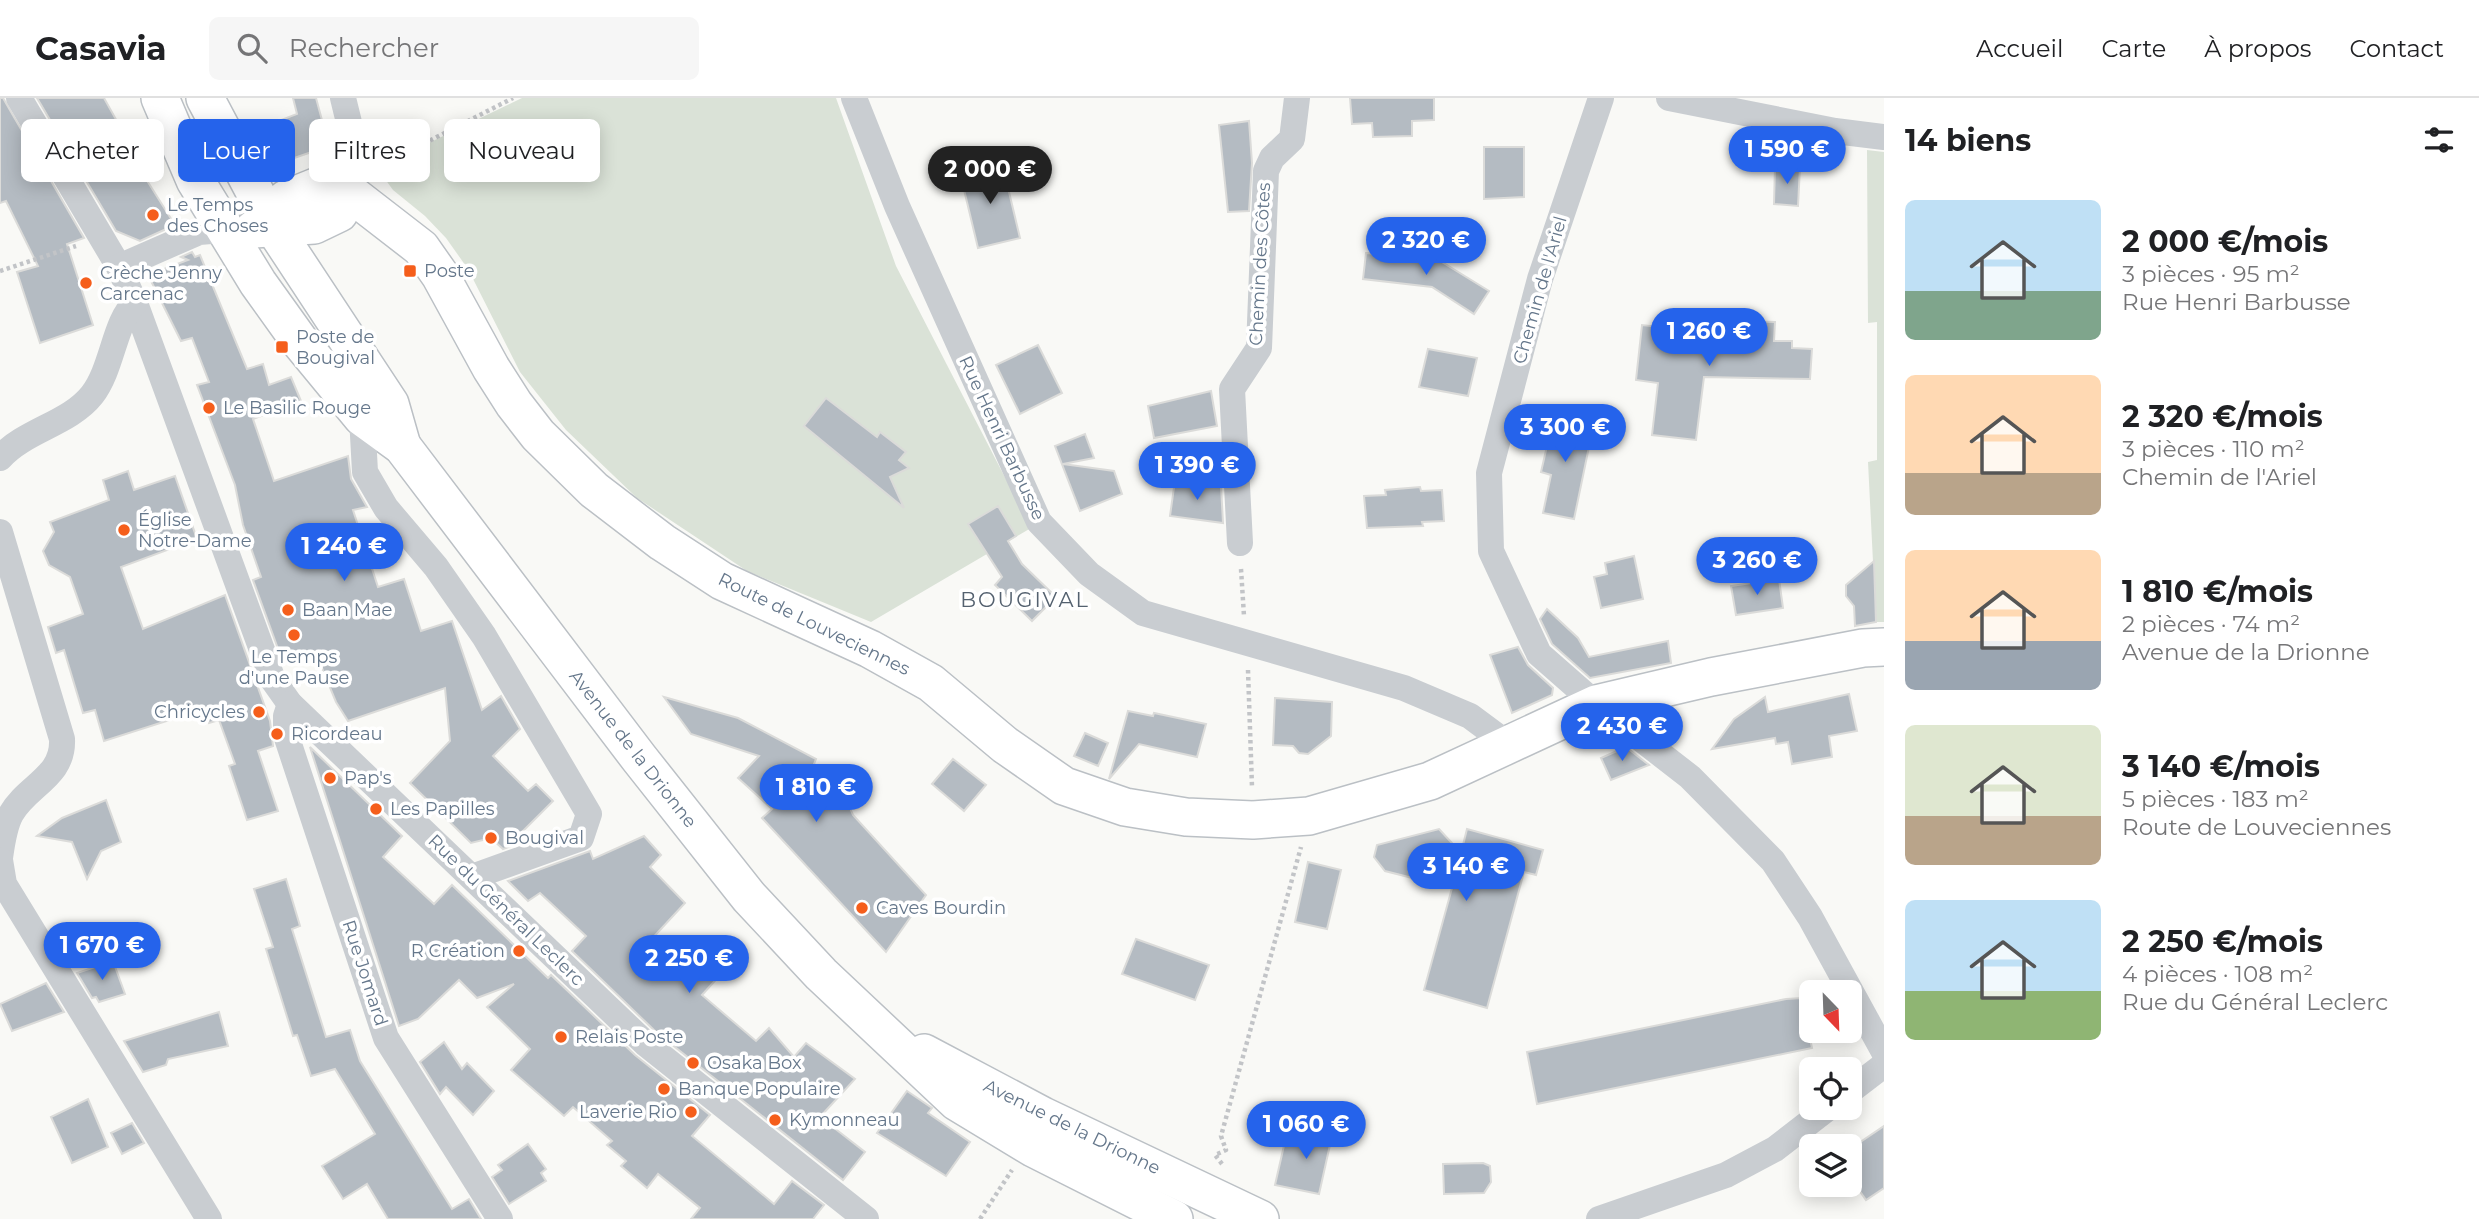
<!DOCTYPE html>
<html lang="fr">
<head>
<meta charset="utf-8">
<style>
	body { margin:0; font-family:Montserrat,sans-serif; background:#f6f6f6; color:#202124; height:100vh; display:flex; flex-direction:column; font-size:26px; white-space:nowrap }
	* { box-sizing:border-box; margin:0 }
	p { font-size:23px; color:#757577 }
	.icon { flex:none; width:38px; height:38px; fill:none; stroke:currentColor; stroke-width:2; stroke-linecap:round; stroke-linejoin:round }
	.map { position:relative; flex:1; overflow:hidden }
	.side { display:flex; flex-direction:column; background:#fff; width:595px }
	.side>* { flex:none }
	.hud { position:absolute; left:21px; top:21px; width:665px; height:63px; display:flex; gap:14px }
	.needle { width:46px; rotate:157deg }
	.controls { position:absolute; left:1799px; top:882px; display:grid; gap:14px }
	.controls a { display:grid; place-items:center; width:63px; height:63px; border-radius:10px; background:#fff; box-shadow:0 4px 18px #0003; font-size:35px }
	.price { position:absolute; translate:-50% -60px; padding:0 16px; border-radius:24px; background:#2563eb; color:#fff; font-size:23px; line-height:46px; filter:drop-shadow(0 2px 4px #0008) }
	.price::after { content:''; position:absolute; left:50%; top:42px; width:21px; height:16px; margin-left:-10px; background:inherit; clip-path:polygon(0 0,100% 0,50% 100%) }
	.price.current { background:#222; color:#fff }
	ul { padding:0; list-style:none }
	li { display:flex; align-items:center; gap:21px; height:175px; padding:0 21px }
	li span { display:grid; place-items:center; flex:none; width:196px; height:140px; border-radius:10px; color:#555 }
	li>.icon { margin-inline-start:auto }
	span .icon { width:84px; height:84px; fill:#fffc; stroke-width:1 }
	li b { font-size:30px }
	h2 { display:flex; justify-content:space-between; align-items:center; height:84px; padding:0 21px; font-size:30px }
	.tag { padding:0 24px; border-radius:10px; background:#fff; box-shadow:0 4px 18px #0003; font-size:24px; line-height:63px }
	.tag.current { background:#2563eb; color:#fff }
	header { display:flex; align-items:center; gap:42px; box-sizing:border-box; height:98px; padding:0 35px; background:#fff; border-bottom:2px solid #e0e0e0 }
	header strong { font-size:33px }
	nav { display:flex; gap:38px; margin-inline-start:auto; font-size:24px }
	.search { width:490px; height:63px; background:#f6f6f6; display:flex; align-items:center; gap:18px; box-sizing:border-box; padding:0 24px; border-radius:10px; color:#757577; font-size:26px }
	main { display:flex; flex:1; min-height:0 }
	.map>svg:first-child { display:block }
	.green { fill:#dae2d7 }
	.building { fill:#b4bbc2; stroke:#dbdbd9; stroke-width:2 }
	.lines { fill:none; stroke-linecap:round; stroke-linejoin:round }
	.secondary-casing { stroke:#bbc0c5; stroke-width:40 }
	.path { stroke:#c2c4c7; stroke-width:4.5; stroke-dasharray:3.5 3.5; stroke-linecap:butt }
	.street { stroke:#c9cdd1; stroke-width:26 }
	.secondary { stroke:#fff; stroke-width:37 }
	.poi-dot { fill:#f55e1b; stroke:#fff; stroke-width:2.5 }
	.labels { text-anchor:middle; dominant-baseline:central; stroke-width:7; stroke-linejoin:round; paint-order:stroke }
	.poi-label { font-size:18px; fill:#65778b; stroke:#fff; text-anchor:start }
	.street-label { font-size:18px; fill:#65778b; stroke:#fff }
	.quarter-label { font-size:21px; letter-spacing:2px; fill:#54616f; stroke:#fff }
</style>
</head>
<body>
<header>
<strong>Casavia</strong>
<div class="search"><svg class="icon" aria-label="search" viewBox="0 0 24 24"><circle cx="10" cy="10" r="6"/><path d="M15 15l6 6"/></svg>Rechercher</div>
<nav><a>Accueil</a><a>Carte</a><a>À propos</a><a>Contact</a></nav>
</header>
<main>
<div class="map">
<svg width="1884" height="1121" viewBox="0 0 1884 1121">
	<rect width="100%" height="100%" fill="#f9f9f6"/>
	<!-- green -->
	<g class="green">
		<polygon points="522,0 836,0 896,168 1031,430 871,524 747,473 637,400 566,332 520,274 468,171 446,140 425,118 393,92 377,70"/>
		<polygon points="1867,52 1884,54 1884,524 1876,524 1868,364 1877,362 1877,224 1868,225"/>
	</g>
	<!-- building -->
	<g class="building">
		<polygon points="0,0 3,0 84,140 67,146 93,227 40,245 17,174 38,168 6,103 0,105"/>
		<polygon points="37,0 104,0 133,52 144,46 158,78 146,81 175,127 140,143 116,133"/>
		<polygon points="293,0 316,0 329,48 277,66 258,56 250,34 297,16"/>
		<polygon points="1350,0 1434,0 1434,22 1412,23 1412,38 1373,39 1372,25 1352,26"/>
		<polygon points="1249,23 1252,65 1249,113 1228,114 1219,27"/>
		<polygon points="1484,49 1524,49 1524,99 1484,101"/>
		<polygon points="998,66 1000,73 1004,73 1020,140 978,150 960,75"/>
		<polygon points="1775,68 1800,69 1798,108 1774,106"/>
		<polygon points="192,154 195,159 200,157 247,271 263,266 269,287 291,279 301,303 253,321 274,383 348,358 351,381 367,409 353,412 378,489 404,481 421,533 452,523 482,612 501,598 520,631 493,658 528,693 536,686 553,703 519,737 526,743 503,751 491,740 471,745 410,685 450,643 445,590 348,623 336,604 317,558 297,566 292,554 281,559 253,482 261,479 243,427 235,387 197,287 209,284 192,240 181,243 148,177 188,162 181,159"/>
		<polygon points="1366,155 1437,161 1489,193 1474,216 1432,189 1363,181"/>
		<polygon points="1743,223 1775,224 1774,243 1792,243 1792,250 1812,251 1810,281 1704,279 1696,342 1652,337 1658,285 1636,282 1642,227 1742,238"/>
		<polygon points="1038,247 1062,295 1020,316 996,267"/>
		<polygon points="1428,251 1477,260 1468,298 1419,289"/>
		<polygon points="1211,293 1217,328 1154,340 1148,308"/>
		<polygon points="826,300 877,339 880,334 906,354 899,362 909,370 890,379 904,410 804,328"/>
		<polygon points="1555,313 1589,321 1584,343 1590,344 1574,421 1543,415 1551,377 1541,374"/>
		<polygon points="1085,336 1094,360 1063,366 1114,373 1122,396 1080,413 1055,348"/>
		<polygon points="128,373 134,392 175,378 197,441 121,469 143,531 225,497 270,623 273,648 258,653 278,713 247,722 229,668 235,666 219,622 209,625 204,611 104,643 95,612 83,615 64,552 56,555 48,529 83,516 70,479 49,467 43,453 54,434 50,424 109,402 103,382"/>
		<polygon points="1175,382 1221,388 1223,425 1170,418"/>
		<polygon points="1420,389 1421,393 1442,392 1444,423 1422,424 1423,428 1367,430 1364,398 1386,397 1385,392"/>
		<polygon points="998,408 1016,438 1008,443 1022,466 1056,499 1032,523 995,487 1002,479 968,426"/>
		<polygon points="1634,458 1643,501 1601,510 1594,479 1607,476 1605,465"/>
		<polygon points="1874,463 1876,524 1855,528 1854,508 1846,498 1846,487"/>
		<polygon points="1779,481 1783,510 1736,517 1731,488"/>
		<polygon points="1547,511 1578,540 1589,559 1668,543 1671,565 1590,580 1552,546 1540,521"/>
		<polygon points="1518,549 1528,567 1553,590 1552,597 1512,615 1490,557"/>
		<polygon points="1849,596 1857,633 1829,638 1832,659 1792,666 1788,644 1776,646 1775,640 1712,651 1734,621 1765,599 1768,614"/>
		<polygon points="664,599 738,620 816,661 814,666 828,675 833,672 853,717 926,797 886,854 762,720 772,711 738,680 759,658 691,636"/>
		<polygon points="1275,600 1332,604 1331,638 1308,656 1299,655 1293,648 1273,647"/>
		<polygon points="1128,613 1153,618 1154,615 1206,626 1197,659 1139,646 1109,681"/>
		<polygon points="1085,635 1108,645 1098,668 1074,658"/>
		<polygon points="310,649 402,738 383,759 434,806 452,787 548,880 551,877 635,957 710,1017 692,1038 774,1106 792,1083 824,1107 813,1121 691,1121 700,1110 658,1076 647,1090 621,1068 626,1063 607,1047 612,1043 573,1009 564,1018 511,972 530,951 487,909 514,886 477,900 459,882 418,921 399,928"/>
		<polygon points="1626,649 1649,667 1611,682 1601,660"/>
		<polygon points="953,661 986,687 964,713 932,686"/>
		<polygon points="106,702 121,744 101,753 87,781 72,744 37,738 62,720"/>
		<polygon points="1439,731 1461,755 1467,731 1543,752 1536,777 1524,774 1487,910 1424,892 1452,790 1385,773 1374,759 1377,747"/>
		<polygon points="644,738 661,757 650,769 685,805 648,845 684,880 716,847 732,864 702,897 756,943 769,930 794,959 806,945 855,981 820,1019 865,1054 843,1082 656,934 572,853 586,838 540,795 528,803 508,783 590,753 593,761"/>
		<polygon points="1308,764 1341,772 1327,831 1295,824"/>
		<polygon points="286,781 300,828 292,831 326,939 350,932 360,963 452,1111 469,1101 481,1121 388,1121 367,1086 343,1101 322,1068 375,1036 335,971 311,978 297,937 293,938 266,851 273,849 254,791"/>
		<polygon points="1136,841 1209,867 1195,902 1122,876"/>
		<polygon points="113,863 125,896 99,904 96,899 92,900 77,875"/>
		<polygon points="46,885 64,914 12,933 0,906"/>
		<polygon points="1802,900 1812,950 1537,1006 1527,954 1786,901"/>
		<polygon points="219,914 228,948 168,961 166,967 143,974 124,943"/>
		<polygon points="444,944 462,971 467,965 494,993 473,1017 446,989 440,996 420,964"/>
		<polygon points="907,993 932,1010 928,1015 970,1044 946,1078 877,1035"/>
		<polygon points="88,1001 108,1049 72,1065 51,1019"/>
		<polygon points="132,1025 144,1045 122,1056 111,1035"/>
		<polygon points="1312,1025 1334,1029 1319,1096 1275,1087 1285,1043 1307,1048"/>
		<polygon points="1884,1028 1884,1090 1866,1102 1850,1079 1850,1051"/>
		<polygon points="528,1046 546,1071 541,1075 546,1083 509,1106 492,1079 502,1072 498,1067"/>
		<polygon points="1483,1065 1490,1068 1491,1084 1484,1095 1444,1096 1443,1066"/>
	</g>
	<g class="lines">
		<defs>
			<g id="secondary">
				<polyline points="160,0 195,82 258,185 301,245 362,319 402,348 639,660 749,799 821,876 957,1004 1033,1050 1174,1121"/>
				<polyline points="205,0 274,130 390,306 402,348"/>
				<polyline points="274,130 286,101 328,84 350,95 421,150 440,177 491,270 514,306 538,337 594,392 662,444 722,483 870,551 931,585 1005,647 1064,688 1125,709 1186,719 1253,722 1309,718 1430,683 1596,606 1711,579 1863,550 1884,549"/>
				<polyline points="254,131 314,127 339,115 350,95"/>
				<polyline points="924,955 1043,1018 1260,1121"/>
			</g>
		</defs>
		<!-- secondary casing -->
		<use href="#secondary" class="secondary-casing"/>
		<!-- path -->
		<g class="path">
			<polyline points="380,68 513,0"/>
			<polyline points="0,173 76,148"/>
			<polyline points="1241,471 1244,518"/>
			<polyline points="1248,572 1252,689"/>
			<polyline points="1222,1066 1215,1057 1226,1052 1221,1038 1301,749"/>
			<polyline points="980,1121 1012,1072"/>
		</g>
		<!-- street -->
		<g class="street">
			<polyline points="19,0 119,169 135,205 273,582 290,606 646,946 866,1121"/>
			<polyline points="343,0 354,45 350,95"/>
			<polyline points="854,0 897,108 1039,424 1089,476 1143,515 1404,590 1470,618 1509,647"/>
			<polyline points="1601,0 1540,181 1489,375 1491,453 1539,556 1596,606 1690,679 1773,763 1810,819 1884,954"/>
			<polyline points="1669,0 1835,33 1884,39"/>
			<polyline points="119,169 199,134 223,132"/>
			<polyline points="362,319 365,374 386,410 436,469 484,538 589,716 581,740 472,779"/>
			<path d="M0 360C25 332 69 326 92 297 113 270 114 224 135 205"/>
			<path d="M0 434 62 641C64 679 27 687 11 716 4 729 2 746 0 760"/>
			<polyline points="1240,445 1232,291 1259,250 1266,73 1272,60 1292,41 1297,0"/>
			<polyline points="290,606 286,618 286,637 386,940 500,1121"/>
			<polyline points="0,762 4,786 209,1121"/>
			<polyline points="1850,993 1884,967"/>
			<polyline points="1599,1121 1726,1077 1775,1051 1828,1010"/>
		</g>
		<!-- secondary -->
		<use href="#secondary" class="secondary"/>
	</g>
	<!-- markers -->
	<g class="poi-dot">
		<circle cx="153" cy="117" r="7"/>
		<rect x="403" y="166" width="14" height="14" rx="3.5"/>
		<circle cx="86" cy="185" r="7"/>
		<rect x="275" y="242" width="14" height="14" rx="3.5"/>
		<circle cx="209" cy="310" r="7"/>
		<circle cx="124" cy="432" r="7"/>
		<circle cx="288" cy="512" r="7"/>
		<circle cx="294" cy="537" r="7"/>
		<circle cx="259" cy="614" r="7"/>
		<circle cx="277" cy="636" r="7"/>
		<circle cx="330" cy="680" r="7"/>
		<circle cx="376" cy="711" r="7"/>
		<circle cx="491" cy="740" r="7"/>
		<circle cx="862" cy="810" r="7"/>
		<circle cx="519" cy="853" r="7"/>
		<circle cx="561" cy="939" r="7"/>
		<circle cx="693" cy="965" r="7"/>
		<circle cx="664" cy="991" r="7"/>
		<circle cx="691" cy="1014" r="7"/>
		<circle cx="775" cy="1022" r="7"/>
	</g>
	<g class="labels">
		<!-- poi labels -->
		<g class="poi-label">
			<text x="167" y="107">Le Temps<tspan x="167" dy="21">des Choses</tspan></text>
			<text x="424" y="173">Poste</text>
			<text x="100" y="175">Crèche Jenny<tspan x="100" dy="21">Carcenac</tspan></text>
			<text x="296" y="239">Poste de<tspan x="296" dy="21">Bougival</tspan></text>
			<text x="223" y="310">Le Basilic Rouge</text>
			<text x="138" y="422">Église<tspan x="138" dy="21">Notre-Dame</tspan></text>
			<text x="302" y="512">Baan Mae</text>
			<text x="294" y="559" text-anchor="middle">Le Temps<tspan x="294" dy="21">d'une Pause</tspan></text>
			<text x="245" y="614" text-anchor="end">Chricycles</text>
			<text x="291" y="636">Ricordeau</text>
			<text x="344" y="680">Pap's</text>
			<text x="390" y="711">Les Papilles</text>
			<text x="505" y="740">Bougival</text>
			<text x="876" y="810">Caves Bourdin</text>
			<text x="505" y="853" text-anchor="end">R Création</text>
			<text x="575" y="939">Relais Poste</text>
			<text x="707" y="965">Osaka Box</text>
			<text x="678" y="991">Banque Populaire</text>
			<text x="677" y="1014" text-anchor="end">Laverie Rio</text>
			<text x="789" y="1022">Kymonneau</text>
		</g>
		<!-- street labels -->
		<g class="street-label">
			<text transform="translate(1260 166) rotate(-87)">Chemin des Côtes</text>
			<text transform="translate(1540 192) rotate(-74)">Chemin de l'Ariel</text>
			<text transform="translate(1002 340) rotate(65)">Rue Henri Barbusse</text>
			<text transform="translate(814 526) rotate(26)">Route de Louveciennes</text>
			<text transform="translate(633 651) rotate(52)">Avenue de la Drionne</text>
			<text transform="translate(506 812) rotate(44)">Rue du Général Leclerc</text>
			<text transform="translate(365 875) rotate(72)">Rue Jomard</text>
			<text transform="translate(1072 1029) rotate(26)">Avenue de la Drionne</text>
		</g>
		<!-- quarter labels -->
		<g class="quarter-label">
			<text x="1025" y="501">BOUGIVAL</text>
		</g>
	</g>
</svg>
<div class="controls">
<a><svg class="needle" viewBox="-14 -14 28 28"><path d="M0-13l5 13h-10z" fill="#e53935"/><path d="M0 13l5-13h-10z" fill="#757577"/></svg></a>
<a><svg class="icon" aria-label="locate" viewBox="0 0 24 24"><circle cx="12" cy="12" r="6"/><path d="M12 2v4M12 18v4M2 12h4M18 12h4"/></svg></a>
<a><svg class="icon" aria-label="layers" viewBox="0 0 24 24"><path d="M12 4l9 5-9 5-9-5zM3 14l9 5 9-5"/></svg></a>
</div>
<b class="price" style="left:1787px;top:88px">1 590 €</b>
<b class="price current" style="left:990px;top:108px">2 000 €</b>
<b class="price" style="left:1426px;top:179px">2 320 €</b>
<b class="price" style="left:1709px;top:270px">1 260 €</b>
<b class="price" style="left:1565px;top:366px">3 300 €</b>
<b class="price" style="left:1197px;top:404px">1 390 €</b>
<b class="price" style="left:344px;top:485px">1 240 €</b>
<b class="price" style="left:1757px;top:499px">3 260 €</b>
<b class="price" style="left:1622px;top:665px">2 430 €</b>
<b class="price" style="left:816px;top:726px">1 810 €</b>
<b class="price" style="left:1466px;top:805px">3 140 €</b>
<b class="price" style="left:102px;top:884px">1 670 €</b>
<b class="price" style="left:689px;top:897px">2 250 €</b>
<b class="price" style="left:1306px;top:1063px">1 060 €</b>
<div class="hud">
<a class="tag">Acheter</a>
<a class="tag current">Louer</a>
<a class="tag">Filtres</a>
<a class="tag">Nouveau</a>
</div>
</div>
<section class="side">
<h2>14 biens<svg class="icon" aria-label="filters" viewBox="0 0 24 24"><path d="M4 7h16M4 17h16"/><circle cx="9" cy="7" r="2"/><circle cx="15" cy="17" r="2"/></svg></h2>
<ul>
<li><span style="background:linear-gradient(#bfe0f5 65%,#7fa58c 0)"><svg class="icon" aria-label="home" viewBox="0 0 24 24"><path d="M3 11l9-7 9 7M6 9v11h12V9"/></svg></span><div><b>2 000 €/mois</b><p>3 pièces · 95 m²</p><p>Rue Henri Barbusse</p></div></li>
<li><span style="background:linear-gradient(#ffd9b3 70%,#b9a48a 0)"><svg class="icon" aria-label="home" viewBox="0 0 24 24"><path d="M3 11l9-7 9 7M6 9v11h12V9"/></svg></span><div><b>2 320 €/mois</b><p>3 pièces · 110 m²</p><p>Chemin de l'Ariel</p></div></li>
<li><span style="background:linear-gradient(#ffd9b3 65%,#9aa5b1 0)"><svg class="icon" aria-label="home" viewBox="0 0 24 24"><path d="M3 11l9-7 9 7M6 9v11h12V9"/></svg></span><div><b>1 810 €/mois</b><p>2 pièces · 74 m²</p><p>Avenue de la Drionne</p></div></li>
<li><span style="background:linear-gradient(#dfe7d0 65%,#b9a48a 0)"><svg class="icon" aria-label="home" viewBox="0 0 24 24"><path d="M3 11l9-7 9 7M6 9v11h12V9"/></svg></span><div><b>3 140 €/mois</b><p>5 pièces · 183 m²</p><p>Route de Louveciennes</p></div></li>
<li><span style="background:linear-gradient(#bfe0f5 65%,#8fb573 0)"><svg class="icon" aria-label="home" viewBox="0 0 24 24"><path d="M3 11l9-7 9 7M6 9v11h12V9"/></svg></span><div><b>2 250 €/mois</b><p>4 pièces · 108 m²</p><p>Rue du Général Leclerc</p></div></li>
</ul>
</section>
</main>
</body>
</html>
